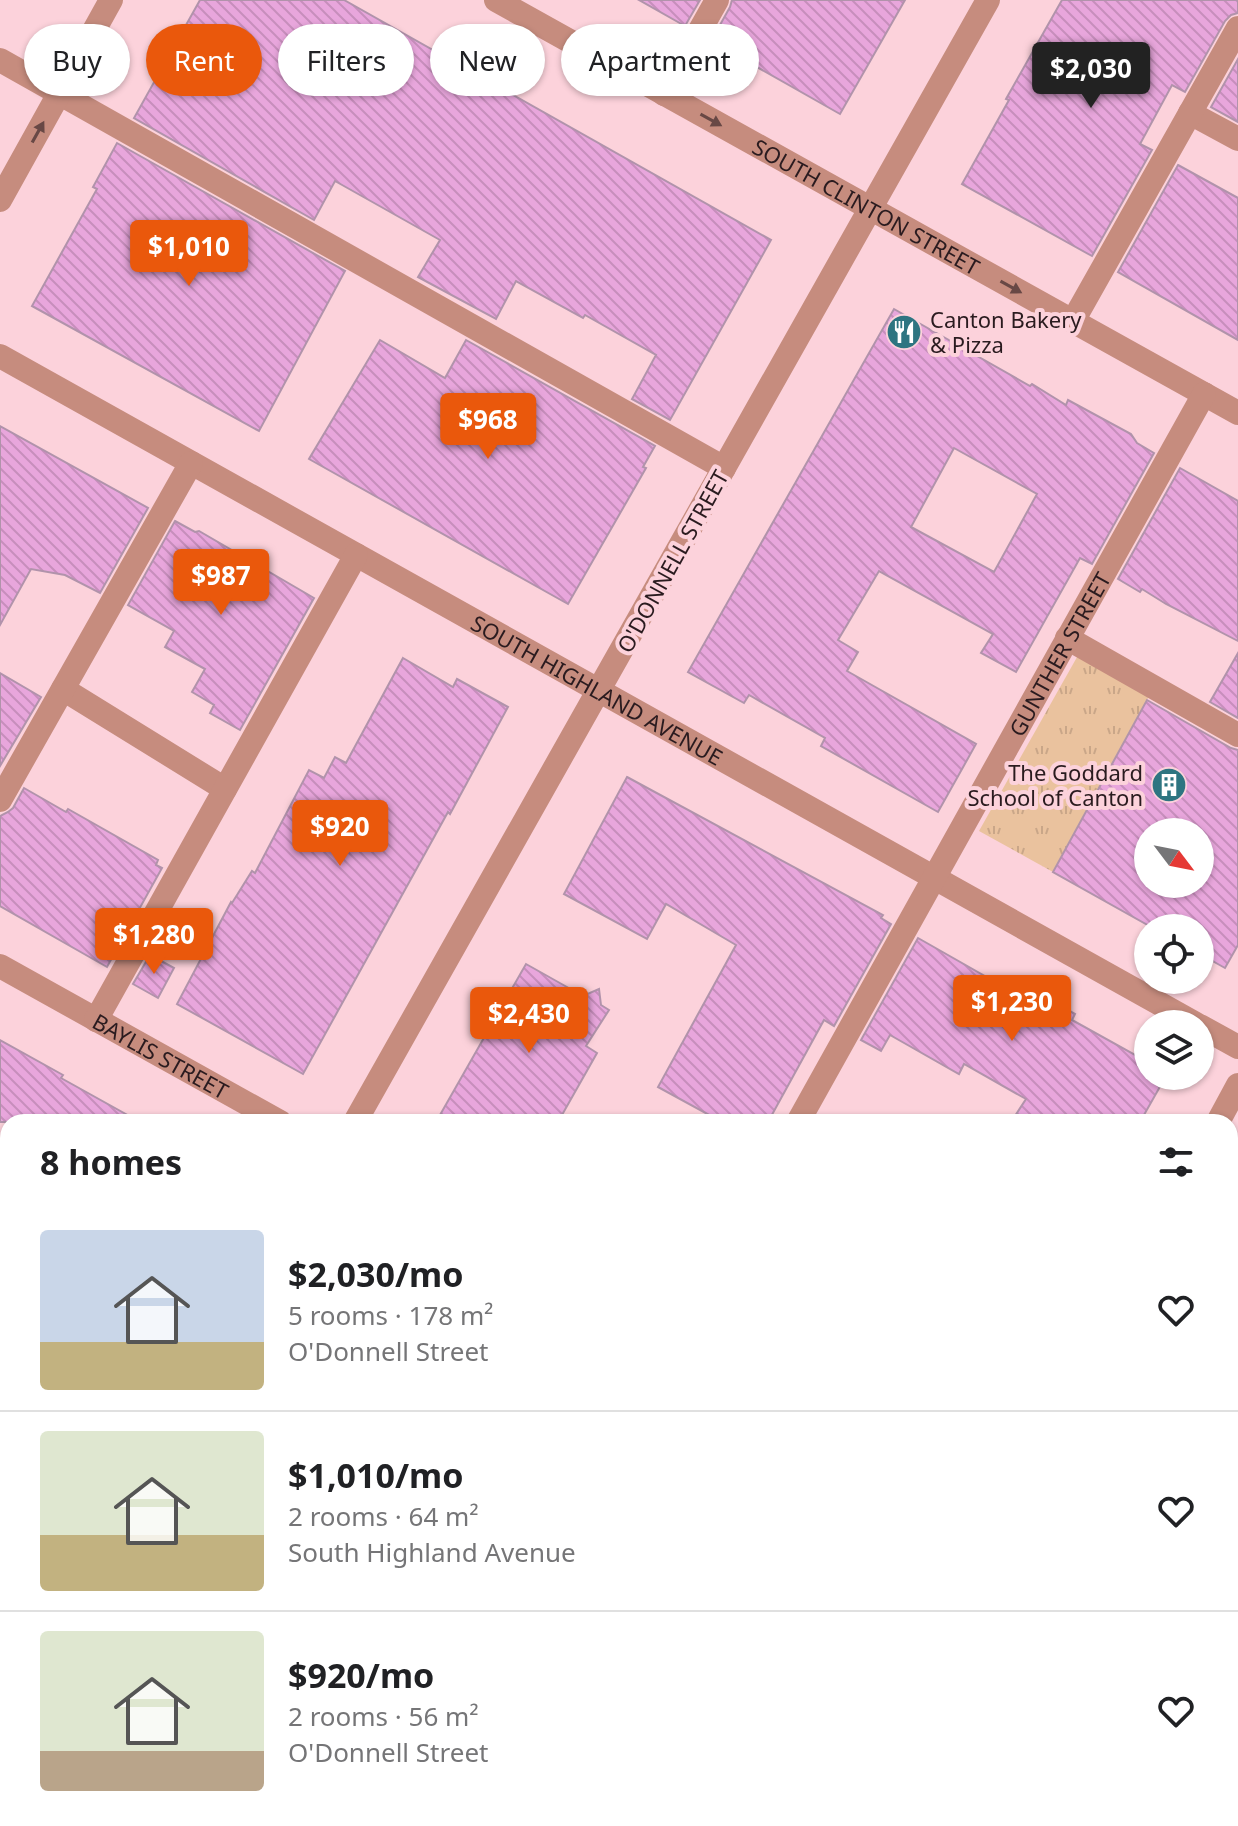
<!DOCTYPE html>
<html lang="en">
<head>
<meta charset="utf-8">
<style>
	body { margin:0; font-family:"Noto Sans",sans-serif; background:#f6f6f6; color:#202124; height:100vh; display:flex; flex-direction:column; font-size:30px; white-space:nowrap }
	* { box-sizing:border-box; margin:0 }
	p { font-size:26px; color:#757577 }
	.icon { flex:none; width:44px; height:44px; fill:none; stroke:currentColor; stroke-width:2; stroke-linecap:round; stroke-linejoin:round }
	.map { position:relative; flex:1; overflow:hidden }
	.sheet { position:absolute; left:0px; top:1114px; width:1238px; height:712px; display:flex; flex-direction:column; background:#fff; border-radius:24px 24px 0 0; box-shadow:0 2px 6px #0004 }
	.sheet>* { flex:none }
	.banner { position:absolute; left:24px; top:24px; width:800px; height:72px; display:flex; gap:16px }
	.needle { width:52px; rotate:122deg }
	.buttons { position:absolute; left:1134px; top:818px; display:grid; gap:16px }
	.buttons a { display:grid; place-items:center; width:80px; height:80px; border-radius:50%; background:#fff; box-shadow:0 2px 6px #0004; font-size:40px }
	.price { position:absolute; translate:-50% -68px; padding:0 18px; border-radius:8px; background:#ea580c; color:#fff; font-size:26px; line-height:52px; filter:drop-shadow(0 2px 4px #0008) }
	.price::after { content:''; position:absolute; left:50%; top:48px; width:24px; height:18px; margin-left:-12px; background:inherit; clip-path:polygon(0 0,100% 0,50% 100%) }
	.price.on { background:#222; color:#fff }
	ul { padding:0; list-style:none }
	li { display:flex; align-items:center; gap:24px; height:200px; padding:0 40px }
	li+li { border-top:2px solid #e0e0e0 }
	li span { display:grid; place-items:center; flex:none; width:224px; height:160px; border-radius:8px; color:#555 }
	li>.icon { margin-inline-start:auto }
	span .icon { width:96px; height:96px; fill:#fffc; stroke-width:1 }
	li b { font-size:34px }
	h2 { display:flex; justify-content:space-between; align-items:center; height:96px; padding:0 40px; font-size:34px }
	.chip { padding:0 28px; border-radius:36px; background:#fff; box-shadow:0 2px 6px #0004; font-size:28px; line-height:72px }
	.chip.on { background:#ea580c; color:#fff }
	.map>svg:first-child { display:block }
	.built { fill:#f4c3cd }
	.park { fill:url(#park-tufts) }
	.building { fill:url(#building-back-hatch); stroke:#b193ab; stroke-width:2; fill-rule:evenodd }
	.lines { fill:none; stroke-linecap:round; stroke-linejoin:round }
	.minor { stroke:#c68c7e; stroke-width:24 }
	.major { stroke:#a63f29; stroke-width:24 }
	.oneway { fill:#684845 }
	.labels { text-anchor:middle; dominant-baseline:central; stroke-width:8; stroke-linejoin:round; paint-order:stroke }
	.street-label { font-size:22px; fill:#2a1b1f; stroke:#fcd2db }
	.poi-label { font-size:22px; fill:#2a1b1f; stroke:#fcd2db; text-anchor:start }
</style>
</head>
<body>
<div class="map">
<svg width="1238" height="1826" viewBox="0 0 1238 1826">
	<defs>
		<pattern id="park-tufts" width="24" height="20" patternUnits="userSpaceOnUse" patternTransform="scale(2)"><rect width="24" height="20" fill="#eac29e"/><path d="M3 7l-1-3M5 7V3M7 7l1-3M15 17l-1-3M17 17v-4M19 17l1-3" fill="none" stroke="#c9a688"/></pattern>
		<pattern id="building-back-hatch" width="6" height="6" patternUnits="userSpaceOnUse" patternTransform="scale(2)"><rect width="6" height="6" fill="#e8a6dc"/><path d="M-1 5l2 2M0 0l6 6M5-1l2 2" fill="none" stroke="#c78ebc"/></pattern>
	</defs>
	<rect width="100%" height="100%" fill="#fcd2db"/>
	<!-- built -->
	<polygon class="built" points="0,1605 8,1609 8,1818 374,1818 388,1826 0,1826"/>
	<!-- park -->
	<polygon class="park" points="1081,650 1153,689 1053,872 979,831"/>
	<!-- building -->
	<g class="building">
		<polygon points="200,0 344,0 771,240 670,420 632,399 656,355 585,315 583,318 516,281 496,319 418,277 440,240 335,181 314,220 134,118"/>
		<polygon points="639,0 700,0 685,26"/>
		<polygon points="732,0 905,0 840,114 711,41 730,7"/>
		<polygon points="1062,0 1238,0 1238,13 1231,15 1225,21 1185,92 1172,85 1140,144 1152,150 1092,256 962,184 1009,100 1006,99"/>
		<polygon points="1238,59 1238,122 1211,107"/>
		<polygon points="117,143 345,271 259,431 32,306 97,189 93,187"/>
		<polygon points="1178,165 1238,198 1238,340 1118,272"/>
		<path d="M894 309 1030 386 1032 384 1066 405 1068 400 1131 434 1137 443 1154 453 1092 564 1080 558 1016 672 981 653 993 634 879 571 838 640 858 652 847 671 976 744 938 812 821 746 825 738 749 695 744 703 688 672ZM954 448 1037 494 994 572 911 527Z"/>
		<polygon points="380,340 445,378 466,340 655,446 643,467 646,468 568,604 309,459"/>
		<polygon points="0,426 148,508 100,593 65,575 31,569 0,625"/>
		<polygon points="1180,468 1238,501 1238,641 1166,604 1142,589 1140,592 1118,579"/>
		<polygon points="175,521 195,532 199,531 314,598 240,730 210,713 214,705 192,692 205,669 165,647 174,631 128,605"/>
		<polygon points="1238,653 1238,718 1210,702"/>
		<polygon points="403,658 453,687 457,679 508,707 450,814 448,812 303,1074 177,1004 231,902 232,903 252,871 255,873 309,770 324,778 335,757 346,763"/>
		<polygon points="0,673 41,697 0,766"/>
		<path d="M1147 700 1231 748 1238 750V945L1225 968 1200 954V928H1153L1053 872ZM1148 832H1200V884H1148Z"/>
		<polygon points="627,777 883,915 881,918 891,924 834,1026 824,1020 768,1122 722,1122 658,1087 736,945 666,904 647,939 564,894"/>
		<polygon points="24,788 66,812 68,809 158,860 156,865 162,868 107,967 0,906 0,816 8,812 13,808"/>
		<polygon points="918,938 1036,1005 1041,995 1075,1014 1072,1020 1148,1062 1148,1076 1166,1076 1140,1122 1011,1122 1026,1099 964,1064 959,1074 890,1035 881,1051 861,1040"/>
		<polygon points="150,955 174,968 158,998 133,984"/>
		<polygon points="526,964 583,996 599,989 601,1005 609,1010 586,1046 597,1053 558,1122 436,1122"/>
		<polygon points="0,1040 63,1075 61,1078 140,1122 0,1122"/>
	</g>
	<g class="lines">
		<!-- minor -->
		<g class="minor">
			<path id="s1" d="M496 0 1238 413"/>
			<polyline points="0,60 724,468"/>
			<polyline points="664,94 717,0"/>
			<polyline points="1190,113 1238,139"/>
			<polyline points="0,200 111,0"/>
			<polyline points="1073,321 1238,28"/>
			<path id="s2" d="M0 356 1196 1024"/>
			<polyline points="1067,638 1238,735"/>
			<polyline points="63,689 225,789"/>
			<polyline points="0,800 191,463"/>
			<path id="s3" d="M0 966 280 1122"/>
			<polyline points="96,1020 356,555"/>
			<polyline points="1200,1026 1238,1047"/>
			<polyline points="355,1122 988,0"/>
			<path id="s4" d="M798 1122 1204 394"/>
			<polyline points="1218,1122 1238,1085"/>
			<polyline points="1230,1556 1238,1541"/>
			<polyline points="1230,1652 1238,1656"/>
			<polyline points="418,1818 432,1826"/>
			<polyline points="1064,1818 1079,1826"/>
			<polyline points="827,1826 831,1818"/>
		</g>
		<!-- major -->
		<g class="major">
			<polyline points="0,1590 8,1594"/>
			<polyline points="0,1711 8,1701"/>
			<polyline points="4,1826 8,1818"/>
		</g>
	</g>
	<!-- one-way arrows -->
	<defs><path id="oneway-solid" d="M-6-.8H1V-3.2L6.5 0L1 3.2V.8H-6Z" transform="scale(2)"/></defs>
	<g class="oneway">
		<use href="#oneway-solid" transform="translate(711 120) rotate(29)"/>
		<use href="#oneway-solid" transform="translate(38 132) rotate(-61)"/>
		<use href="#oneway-solid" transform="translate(1011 287) rotate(29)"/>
	</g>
	<!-- icons -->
	<defs>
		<symbol id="restaurant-disc" viewBox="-11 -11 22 22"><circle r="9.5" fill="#2e7581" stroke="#fcd2db"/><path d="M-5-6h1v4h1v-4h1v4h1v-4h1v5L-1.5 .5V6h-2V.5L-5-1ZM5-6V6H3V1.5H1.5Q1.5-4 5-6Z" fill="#fff"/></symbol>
		<symbol id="building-disc" viewBox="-11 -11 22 22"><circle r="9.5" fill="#2e7581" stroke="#fcd2db"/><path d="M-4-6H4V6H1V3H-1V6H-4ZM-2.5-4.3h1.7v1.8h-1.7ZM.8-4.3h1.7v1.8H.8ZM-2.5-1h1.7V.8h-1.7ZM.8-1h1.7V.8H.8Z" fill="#fff"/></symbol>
	</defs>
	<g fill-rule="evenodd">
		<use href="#restaurant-disc" x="884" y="312" width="40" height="40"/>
		<use href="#building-disc" x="1149" y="765" width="40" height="40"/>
	</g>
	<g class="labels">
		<!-- street labels -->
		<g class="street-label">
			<text stroke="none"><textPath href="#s1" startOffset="424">SOUTH CLINTON STREET</textPath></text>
			<text transform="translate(672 561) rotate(-61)">O'DONNELL STREET</text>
			<text stroke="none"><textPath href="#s4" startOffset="536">GUNTHER STREET</textPath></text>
			<text stroke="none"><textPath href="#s2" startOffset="684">SOUTH HIGHLAND AVENUE</textPath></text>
			<text stroke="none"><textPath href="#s3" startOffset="184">BAYLIS STREET</textPath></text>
		</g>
		<!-- poi labels -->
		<g class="poi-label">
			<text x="930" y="319">Canton Bakery<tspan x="930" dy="25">&amp; Pizza</tspan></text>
			<text x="1143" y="772" text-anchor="end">The Goddard<tspan x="1143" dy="25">School of Canton</tspan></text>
		</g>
	</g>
</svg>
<div class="buttons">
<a><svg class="needle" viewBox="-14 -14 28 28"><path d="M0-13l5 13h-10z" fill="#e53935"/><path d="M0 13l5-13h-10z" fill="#757577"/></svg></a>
<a><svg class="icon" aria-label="locate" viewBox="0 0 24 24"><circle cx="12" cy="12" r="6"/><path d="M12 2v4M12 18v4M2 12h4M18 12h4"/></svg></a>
<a><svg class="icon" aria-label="layers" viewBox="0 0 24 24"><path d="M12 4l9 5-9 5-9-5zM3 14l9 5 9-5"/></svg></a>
</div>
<b class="price on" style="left:1091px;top:110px">$2,030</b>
<b class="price" style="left:189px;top:288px">$1,010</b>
<b class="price" style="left:488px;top:461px">$968</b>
<b class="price" style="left:221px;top:617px">$987</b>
<b class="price" style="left:340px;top:868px">$920</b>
<b class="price" style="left:154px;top:976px">$1,280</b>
<b class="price" style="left:1012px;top:1043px">$1,230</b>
<b class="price" style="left:529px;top:1055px">$2,430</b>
<div class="banner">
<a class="chip">Buy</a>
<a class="chip on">Rent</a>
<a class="chip">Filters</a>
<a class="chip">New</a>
<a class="chip">Apartment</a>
</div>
<section class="sheet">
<h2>8 homes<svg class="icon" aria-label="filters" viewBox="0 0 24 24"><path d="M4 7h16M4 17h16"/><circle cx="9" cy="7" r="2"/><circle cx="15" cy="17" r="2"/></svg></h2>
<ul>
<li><span style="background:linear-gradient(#c9d6e8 70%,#c2b280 0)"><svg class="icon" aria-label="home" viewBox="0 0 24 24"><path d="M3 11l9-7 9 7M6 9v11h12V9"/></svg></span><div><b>$2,030/mo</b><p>5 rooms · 178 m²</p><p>O'Donnell Street</p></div><svg class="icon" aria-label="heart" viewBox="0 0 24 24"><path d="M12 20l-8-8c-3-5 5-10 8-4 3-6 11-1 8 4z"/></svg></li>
<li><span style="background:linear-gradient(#dfe7d0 65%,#c2b280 0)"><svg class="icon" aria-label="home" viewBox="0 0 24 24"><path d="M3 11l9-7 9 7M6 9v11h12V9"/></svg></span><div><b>$1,010/mo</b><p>2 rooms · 64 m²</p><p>South Highland Avenue</p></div><svg class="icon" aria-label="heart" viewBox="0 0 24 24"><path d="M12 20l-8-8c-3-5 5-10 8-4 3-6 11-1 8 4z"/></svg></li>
<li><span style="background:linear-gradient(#dfe7d0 75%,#b9a48a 0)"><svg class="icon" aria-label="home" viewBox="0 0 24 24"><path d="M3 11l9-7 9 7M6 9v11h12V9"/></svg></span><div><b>$920/mo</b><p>2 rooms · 56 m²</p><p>O'Donnell Street</p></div><svg class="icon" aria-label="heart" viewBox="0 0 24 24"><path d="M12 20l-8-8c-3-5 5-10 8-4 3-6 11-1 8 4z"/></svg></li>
</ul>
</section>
</div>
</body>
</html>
